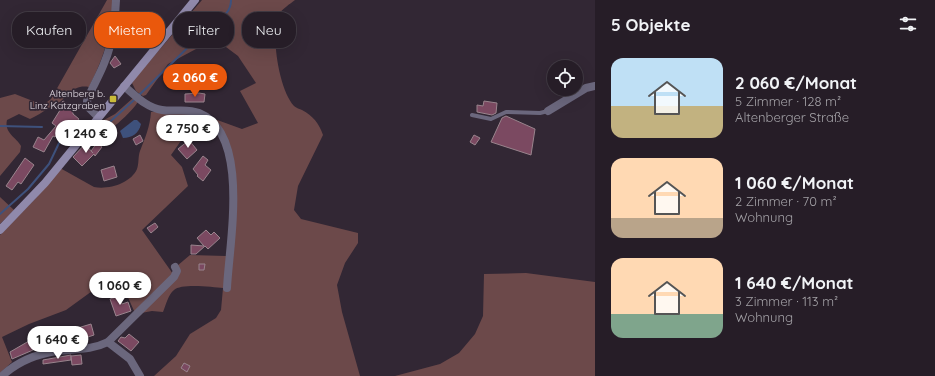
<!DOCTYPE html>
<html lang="de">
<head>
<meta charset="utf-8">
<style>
	body { margin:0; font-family:Quicksand,sans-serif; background:#2e262f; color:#f1f3f6; height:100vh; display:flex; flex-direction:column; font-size:15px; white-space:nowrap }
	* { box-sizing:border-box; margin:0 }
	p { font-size:13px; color:#a4a2a7 }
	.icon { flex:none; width:22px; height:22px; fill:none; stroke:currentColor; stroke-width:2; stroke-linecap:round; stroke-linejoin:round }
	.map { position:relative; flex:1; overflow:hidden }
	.sheet { display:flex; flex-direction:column; background:#261d27; width:340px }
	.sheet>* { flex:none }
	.top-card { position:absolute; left:12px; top:12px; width:380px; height:36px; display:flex; gap:8px }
	.fabs { position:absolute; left:547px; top:60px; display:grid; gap:8px }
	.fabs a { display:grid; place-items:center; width:36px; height:36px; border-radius:50%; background:#261d27; box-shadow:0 4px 16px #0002,0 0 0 1px #423b44; font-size:20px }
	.price { position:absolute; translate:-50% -34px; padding:0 9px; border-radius:14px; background:#fff; color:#222; font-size:13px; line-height:26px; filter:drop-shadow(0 1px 2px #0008) }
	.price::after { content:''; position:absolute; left:50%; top:24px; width:12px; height:9px; margin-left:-6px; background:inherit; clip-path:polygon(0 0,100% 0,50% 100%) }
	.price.on { background:#ea580c; color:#fff }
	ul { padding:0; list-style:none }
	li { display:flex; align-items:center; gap:12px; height:100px; padding:0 16px }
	li span { display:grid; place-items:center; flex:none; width:112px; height:80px; border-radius:12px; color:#555 }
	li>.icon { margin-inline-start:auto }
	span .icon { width:48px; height:48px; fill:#fffc; stroke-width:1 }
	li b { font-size:17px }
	h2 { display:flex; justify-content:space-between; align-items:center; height:48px; padding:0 16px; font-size:17px }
	.tag { padding:0 14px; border-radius:16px; background:#261d27; box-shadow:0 4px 16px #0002,0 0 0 1px #423b44; font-size:14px; line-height:36px }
	.tag.on { background:#ea580c; color:#fff }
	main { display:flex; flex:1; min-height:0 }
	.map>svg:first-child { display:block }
	.green { fill:#6c494a }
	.water { fill:#3e517c }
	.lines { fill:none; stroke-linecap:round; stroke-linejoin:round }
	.stream { stroke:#3e517c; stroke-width:2 }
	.building { fill:#7b4961; stroke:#99848d }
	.lane { stroke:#6b677d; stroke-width:4 }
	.street { stroke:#6b677d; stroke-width:8 }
	.secondary { stroke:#9089ab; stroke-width:8 }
	.poi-dot { fill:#c9bb3a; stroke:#322734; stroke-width:1.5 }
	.labels { text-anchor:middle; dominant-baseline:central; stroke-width:3.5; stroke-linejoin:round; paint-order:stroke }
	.poi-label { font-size:10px; fill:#e0d9e1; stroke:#322734; text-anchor:end }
</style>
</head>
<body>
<main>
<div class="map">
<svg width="595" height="376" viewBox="0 0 595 376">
	<rect width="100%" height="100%" fill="#322734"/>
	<!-- green -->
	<g class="green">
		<path d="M107 0H114C111 34 104 57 89 87 73 84 69 96 57 104 55 106 51 106 49 108 42 112 37 116 30 119L19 114 7 120C4 133 16 137 21 146L20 152 0 176V98L15 94 43 105 51 99Z"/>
		<path d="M202 0H295C290 4 282 9 279 14 270 34 279 90 294 106 296 108 300 109 302 110 313 116 319 123 323 135L298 186 294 210 301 219 358 233V243L345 263 337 285 342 312 360 376H154L176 356 190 334 216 318 221 310 223 288C213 287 181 283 174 290 168 295 166 305 163 312L152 311 141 313 177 266 190 255 226 256 230 288 233 160 209 117 242 129 258 123 240 91 256 83 238 56 222 44 209 42 168 64 146 95 143 96 136 91 132 83 136 77Z"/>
		<path d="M133 98 138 101C135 110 103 138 94 139 92 139 90 138 88 138L102 121 115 114Z"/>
		<path d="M151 112H187L199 115 171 155 182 167 188 186 142 230 173 274 135 313 117 273 66 310 29 324 2 337 12 362 0 373V235L36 198 60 168 94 187C109 190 131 183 137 169 139 164 138 156 140 151 145 138 150 127 151 112Z"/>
		<polygon points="0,197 14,210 0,224"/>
		<polygon points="526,273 595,282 595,376 395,376 440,364 459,353 475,334 483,316 484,274"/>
	</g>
	<!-- water -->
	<path class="water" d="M134 120H137L141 124C139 133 132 138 123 138L120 131Z"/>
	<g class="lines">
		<!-- stream -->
		<g class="stream">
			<path d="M138 96 212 24C222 17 231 13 231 0"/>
			<polyline points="0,126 42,127"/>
			<polyline points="93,133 101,130 135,99"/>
			<polyline points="0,214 28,189 49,164 60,141 74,137"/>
		</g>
	</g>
	<!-- building -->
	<g class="building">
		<polygon points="130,26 141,32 133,46 122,40"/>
		<polygon points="115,56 121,64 114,68 110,63"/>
		<polygon points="199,93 205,94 204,102 185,102 185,94"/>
		<polygon points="63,101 72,107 73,114 79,119 72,128 66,123 55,137 53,136 44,152 33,147 38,137 44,140 56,126 52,123 62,107 60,106"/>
		<polygon points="484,101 497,103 496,113 492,115 477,112 477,105 483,106"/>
		<polygon points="506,116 535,129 531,155 491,142 502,118"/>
		<polygon points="140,135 143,141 136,145 133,139"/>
		<polygon points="474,135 480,138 475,145 470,142"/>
		<polygon points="189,140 197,150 187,159 178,149"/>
		<polygon points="97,143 102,147 95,156 94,154 82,166 73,157 85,144 93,153 91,151"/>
		<polygon points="203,156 208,160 205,165 211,170 203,181 197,176 198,175 193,169"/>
		<polygon points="25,158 34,165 21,184 18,182 12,190 6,186"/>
		<polygon points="114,166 117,177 104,181 101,170"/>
		<polygon points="155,223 158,227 151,233 147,228"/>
		<polygon points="206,230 211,235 214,232 220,238 208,249 205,246 196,254 191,254 191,245 204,246 197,238"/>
		<polygon points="199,264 205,264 204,270 199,270"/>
		<polygon points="119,296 122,304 128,302 131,311 116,316 110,299"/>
		<polygon points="91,324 94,335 79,340 79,337 73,339 71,330"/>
		<polygon points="57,334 66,339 62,345 44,348 42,336"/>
		<polygon points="129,334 139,342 131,351 118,341 121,337 125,338"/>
		<polygon points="29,341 33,350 12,359 10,352"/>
		<polygon points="71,355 71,360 43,364 43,360"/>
		<polygon points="81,355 82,364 72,365 71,356"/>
		<polygon points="184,363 190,366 187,372 181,368"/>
	</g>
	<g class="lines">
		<!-- lane -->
		<polyline class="lane" points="472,115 491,119 506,112 540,113 548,111"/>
		<!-- street -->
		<g class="street">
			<path d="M124 86C136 96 147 108 162 110 175 112 187 108 199 113 251 134 229 244 227 288"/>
			<polyline points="548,111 586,88 595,86"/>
			<path d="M98 117 88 107 87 101C92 87 100 75 105 61 113 42 115 20 116 0"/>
			<polyline points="108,342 174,277 177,271 175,267"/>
			<path d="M2 376C17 362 36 354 57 351 75 349 92 350 108 342L130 359 140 376"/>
		</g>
		<!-- secondary -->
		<polyline class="secondary" points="0,230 45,183 195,0"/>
	</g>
	<!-- markers -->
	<rect class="poi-dot" x="109" y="95" width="8" height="8" rx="2"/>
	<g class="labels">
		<!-- poi labels -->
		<g class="poi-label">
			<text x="105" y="93">Altenberg b.<tspan x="105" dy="12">Linz Katzgraben</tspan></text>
		</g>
	</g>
</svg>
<div class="fabs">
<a><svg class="icon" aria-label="locate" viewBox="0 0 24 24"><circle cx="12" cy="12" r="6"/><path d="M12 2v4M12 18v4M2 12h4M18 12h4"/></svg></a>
</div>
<b class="price on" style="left:195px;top:98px">2 060 €</b>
<b class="price" style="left:188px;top:149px">2 750 €</b>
<b class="price" style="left:86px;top:154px">1 240 €</b>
<b class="price" style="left:120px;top:306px">1 060 €</b>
<b class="price" style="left:58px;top:360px">1 640 €</b>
<div class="top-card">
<a class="tag">Kaufen</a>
<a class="tag on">Mieten</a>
<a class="tag">Filter</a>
<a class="tag">Neu</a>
</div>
</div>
<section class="sheet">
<h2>5 Objekte<svg class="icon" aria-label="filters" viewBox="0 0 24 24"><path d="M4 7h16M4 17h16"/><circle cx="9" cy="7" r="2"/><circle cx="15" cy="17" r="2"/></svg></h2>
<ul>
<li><span style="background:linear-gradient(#bfe0f5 60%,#c2b280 0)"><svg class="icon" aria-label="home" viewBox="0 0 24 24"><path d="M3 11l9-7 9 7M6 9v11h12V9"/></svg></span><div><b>2 060 €/Monat</b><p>5 Zimmer · 128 m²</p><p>Altenberger Straße</p></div></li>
<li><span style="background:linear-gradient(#ffd9b3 75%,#b9a48a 0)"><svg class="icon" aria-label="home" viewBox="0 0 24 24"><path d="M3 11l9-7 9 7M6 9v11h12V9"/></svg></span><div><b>1 060 €/Monat</b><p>2 Zimmer · 70 m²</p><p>Wohnung</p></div></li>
<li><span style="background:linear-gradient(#ffd9b3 70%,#7fa58c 0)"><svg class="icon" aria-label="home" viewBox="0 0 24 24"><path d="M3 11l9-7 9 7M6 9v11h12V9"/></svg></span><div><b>1 640 €/Monat</b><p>3 Zimmer · 113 m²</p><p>Wohnung</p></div></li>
</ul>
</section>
</main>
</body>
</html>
